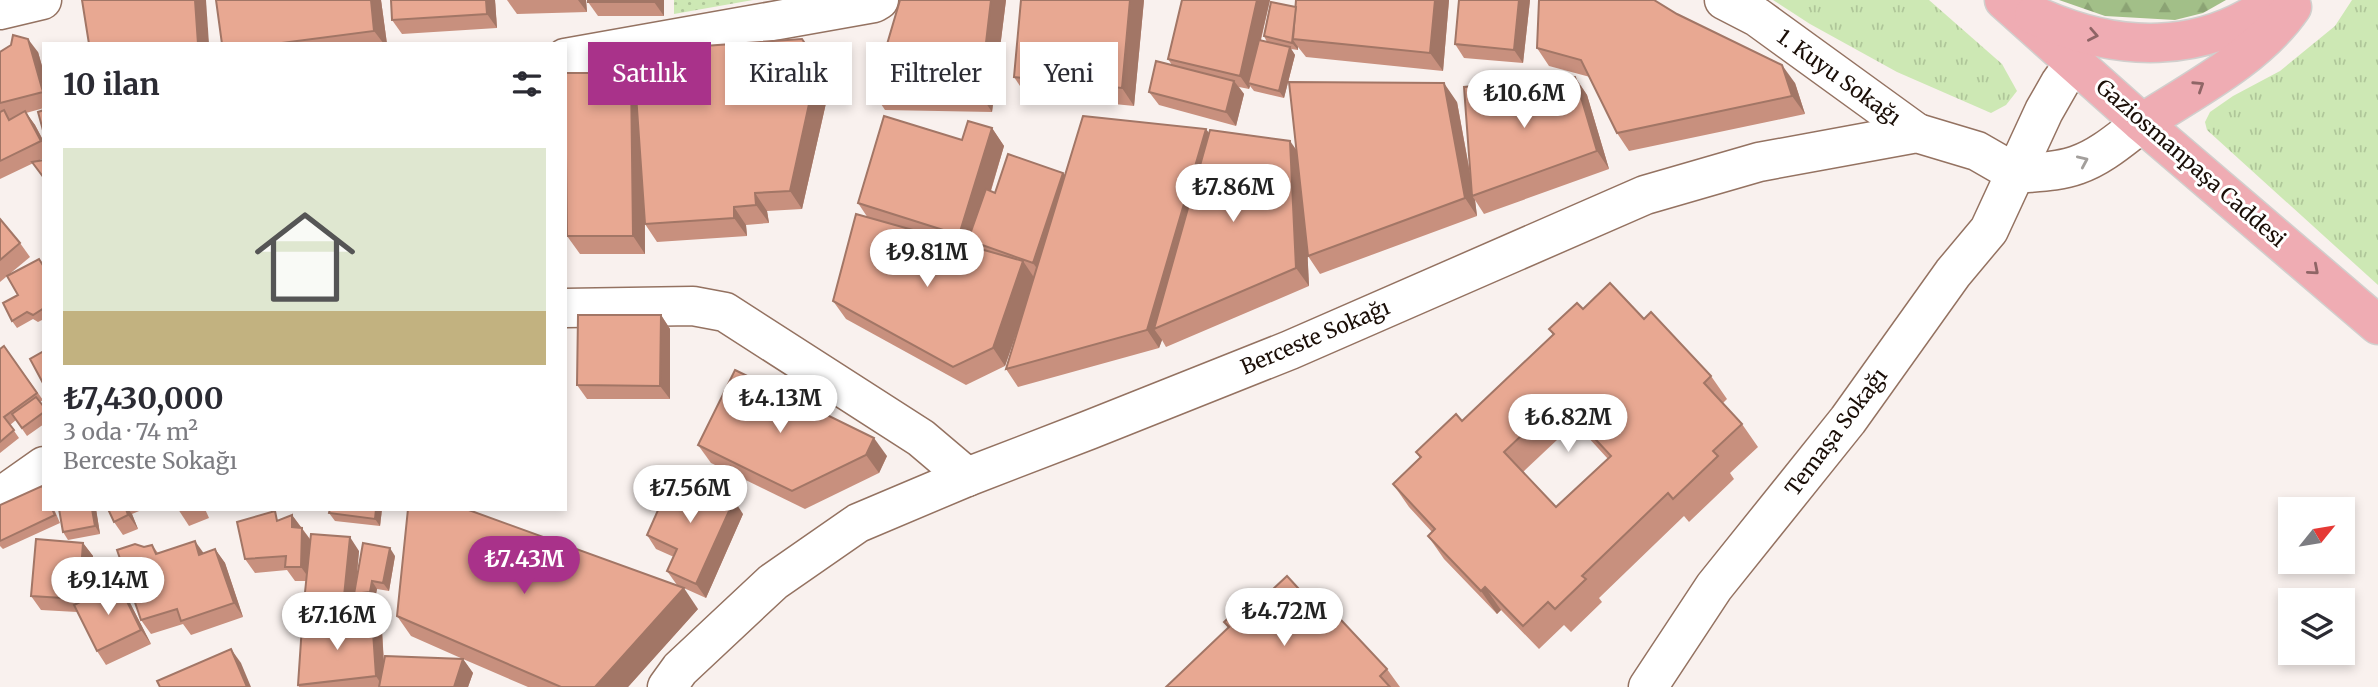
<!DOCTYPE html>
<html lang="tr">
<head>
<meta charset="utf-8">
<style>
	body { margin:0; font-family:Merriweather,serif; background:#f7f7f7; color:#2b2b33; height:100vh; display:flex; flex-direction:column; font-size:26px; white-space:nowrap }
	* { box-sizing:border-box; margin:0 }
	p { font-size:23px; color:#7c7c81 }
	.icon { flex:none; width:38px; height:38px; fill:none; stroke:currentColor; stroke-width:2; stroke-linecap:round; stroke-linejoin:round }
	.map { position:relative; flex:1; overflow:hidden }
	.panel { position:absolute; left:42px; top:42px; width:525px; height:469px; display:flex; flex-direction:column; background:#fff; border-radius:0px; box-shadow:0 4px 10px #0003 }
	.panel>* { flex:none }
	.guide { position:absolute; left:588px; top:42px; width:665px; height:63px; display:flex; gap:14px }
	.needle { width:46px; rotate:60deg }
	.tools { position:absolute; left:2278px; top:497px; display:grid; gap:14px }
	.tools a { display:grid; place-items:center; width:77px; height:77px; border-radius:0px; background:#fff; box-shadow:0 4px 10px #0003; font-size:35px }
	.price { position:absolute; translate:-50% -60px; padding:0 16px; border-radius:24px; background:#fff; color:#222; font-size:23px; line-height:46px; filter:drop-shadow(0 2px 4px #0008) }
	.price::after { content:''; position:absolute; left:50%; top:42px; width:21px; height:16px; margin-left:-10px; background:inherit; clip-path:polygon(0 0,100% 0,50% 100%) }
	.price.active { background:#a9328a; color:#fff }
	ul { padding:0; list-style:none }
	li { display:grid; align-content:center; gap:14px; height:371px; padding:0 21px }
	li+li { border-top:2px solid #e1e1e2 }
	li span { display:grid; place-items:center; height:217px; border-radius:0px; color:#555 }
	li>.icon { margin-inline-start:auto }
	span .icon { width:126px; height:126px; fill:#fffc; stroke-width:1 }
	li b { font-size:30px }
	h2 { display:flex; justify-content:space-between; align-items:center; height:84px; padding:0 21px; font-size:30px }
	.chip { padding:0 24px; border-radius:0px; background:#fff; box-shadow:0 4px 10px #0003; font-size:24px; line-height:63px }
	.chip.active { background:#a9328a; color:#fff }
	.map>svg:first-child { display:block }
	.grass { fill:url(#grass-tufts) }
	.forest { fill:url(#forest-firs) }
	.park { fill:url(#park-dots) }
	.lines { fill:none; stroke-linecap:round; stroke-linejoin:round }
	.minor-casing { stroke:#947261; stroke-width:41 }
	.major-casing { stroke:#d1cfcd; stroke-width:41 }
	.minor { stroke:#fff; stroke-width:38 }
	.major { stroke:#efacb3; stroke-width:38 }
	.wall { fill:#c8907e; fill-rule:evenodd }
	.shaded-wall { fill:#a27666 }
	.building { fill:#e8a892; stroke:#a27666; stroke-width:2; fill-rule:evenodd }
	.oneway { stroke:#8f6566 }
	.oneway2 { stroke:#a39f9c }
	.labels { text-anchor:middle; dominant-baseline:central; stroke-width:6; stroke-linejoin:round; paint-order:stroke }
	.street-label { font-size:21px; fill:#1a0e07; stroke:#fff }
</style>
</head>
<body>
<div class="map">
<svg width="2378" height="687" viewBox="0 0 2378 687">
	<defs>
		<pattern id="grass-tufts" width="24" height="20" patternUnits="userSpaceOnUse" patternTransform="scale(1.75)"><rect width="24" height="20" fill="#cde8b4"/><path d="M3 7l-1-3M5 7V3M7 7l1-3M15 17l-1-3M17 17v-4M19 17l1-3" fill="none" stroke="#afc699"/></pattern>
		<pattern id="forest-firs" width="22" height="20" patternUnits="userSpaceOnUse" patternTransform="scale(1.75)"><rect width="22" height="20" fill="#a2bf88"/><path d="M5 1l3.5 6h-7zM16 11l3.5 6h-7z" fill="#8ba374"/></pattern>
		<pattern id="park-dots" width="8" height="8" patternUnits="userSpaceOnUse" patternTransform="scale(1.75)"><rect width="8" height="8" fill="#cde8b4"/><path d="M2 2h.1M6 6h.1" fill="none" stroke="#afc699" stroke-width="1.8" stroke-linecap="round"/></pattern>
	</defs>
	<rect width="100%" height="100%" fill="#f9f1ee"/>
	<!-- grass -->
	<g class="grass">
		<polygon points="1773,0 1929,0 2002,64 2017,91 2006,105 1991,113 1897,72 1810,24"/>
		<polygon points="2352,0 2378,0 2378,285 2207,130 2205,122 2210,112 2233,96 2280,71 2335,26"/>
	</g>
	<!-- forest -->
	<polygon class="forest" points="2059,0 2226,0 2203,13 2175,20 2105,16"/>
	<!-- park -->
	<polygon class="park" points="674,0 753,0 674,14"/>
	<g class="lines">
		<defs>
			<g id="minor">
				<polyline points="1724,0 1757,17 1917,133"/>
				<polyline points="0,10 42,0"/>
				<polyline points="565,58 874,3 879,0"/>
				<path d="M2017 174C2037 172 2058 172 2077 165 2101 157 2122 138 2142 123"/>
				<polyline points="565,308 693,306 725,312 921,438 967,477"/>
				<polyline points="0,497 44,466"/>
				<polyline points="667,687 680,669 773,582 858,523 967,477 1089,430 1290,350 1645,195 1759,162 1917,133 1977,151 2017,174"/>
				<polyline points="1648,687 1714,587 1848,420 1953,273 1989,230 2044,111 2060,83 2075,62"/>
			</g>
			<g id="major">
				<polyline points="2004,0 2142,123 2378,325"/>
				<path d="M2034 15C2116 53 2203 56 2276 0"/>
				<path d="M2142 123C2192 91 2258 57 2292 7"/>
			</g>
		</defs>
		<!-- minor casing -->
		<use href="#minor" class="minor-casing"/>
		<!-- major casing -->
		<use href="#major" class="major-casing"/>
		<!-- minor -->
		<use href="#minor" class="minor"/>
		<!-- major -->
		<use href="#major" class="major"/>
	</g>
	<!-- wall -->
	<g class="wall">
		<polygon points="216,0 381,0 387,44 222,44"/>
		<polygon points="391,0 495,0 497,28 402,34 392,20"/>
		<polygon points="507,0 586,0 587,12 517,14"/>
		<polygon points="664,0 664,16 598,16 588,2"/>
		<polygon points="900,0 1006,0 992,112 885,110 873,92"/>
		<polygon points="1144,0 1134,106 1026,95 1014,77"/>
		<polygon points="1182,0 1270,0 1261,40 1267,42 1264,36 1296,7 1449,0 1443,71 1306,57 1298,47 1298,50 1291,49 1295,55 1284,98 1254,91 1250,86 1249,89 1239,87 1244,94 1236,126 1159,105 1149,92 1172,65 1168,59"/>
		<polygon points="1530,0 1523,63 1464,58 1455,44"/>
		<polygon points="1677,14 1795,83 1805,114 1629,151 1617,133 1590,77 1549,66 1537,48"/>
		<polygon points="0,52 38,52 44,73 44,108 26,113 35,125 44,142 44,158 0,179"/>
		<polygon points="1575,77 1587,95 1609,169 1484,214 1475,200 1477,216 1320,274 1308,256 1307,247 1309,286 1166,347 1162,340 1159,348 1018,387 1006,369 1017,332 1005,366 966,385 846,319 833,301 868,218 858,203 962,140 992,128 1004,146 991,191 995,193 1063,173 1065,175 1206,129 1209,133 1297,150 1457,102 1471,178"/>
		<polygon points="635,78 831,81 802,209 767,211 769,223 746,225 747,236 657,242 645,224 645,254 580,254 567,236"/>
		<polygon points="0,219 20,243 30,257 0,282"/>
		<polygon points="39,259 44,265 44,319 38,322 33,319 17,328 12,321 18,295"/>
		<path d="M1583 309 1644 319 1711 376 1727 399 1723 403 1742 424 1758 447 1730 473 1734 479 1689 522 1684 516 1599 598 1602 602 1571 632 1564 625 1539 649 1501 610 1497 614 1444 559 1428 536 1432 532 1409 507 1393 484 1420 458 1416 452 1462 421 1553 335 1549 329ZM1575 423 1608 459 1556 507 1523 472Z"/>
		<polygon points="661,315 670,329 670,399 587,399 577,385"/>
		<polygon points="4,346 43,400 40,402 44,407 44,424 27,436 16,420 10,425 19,438 0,453 0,349"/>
		<polygon points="698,445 887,456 879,473 805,509 711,463"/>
		<polygon points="42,486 44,489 44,509 54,509 60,523 3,549 0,546 0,505"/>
		<polygon points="96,509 100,534 68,540 63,532"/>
		<polygon points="108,509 144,509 132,514 138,529 123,535 114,522"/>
		<polygon points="178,509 205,509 209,518 189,526"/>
		<polygon points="382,509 380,526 335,521 329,513"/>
		<polygon points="743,514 706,598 677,585 667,571 674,557 656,549 647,535"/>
		<polygon points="292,515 310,539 359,551 357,573 395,556 389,591 377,589 375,599 359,602 355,596 353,619 372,617 382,631 384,662 463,659 411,636 397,616 698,609 628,687 528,687 463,659 473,673 468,687 299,687 298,685 352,620 314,616 304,602 306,581 295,581 287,570 255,573 245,559 281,519"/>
		<polygon points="83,543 93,556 90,597 118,583 127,597 151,644 106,665 97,651 77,612 41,610 31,596"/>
		<polygon points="152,545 158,553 204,553 215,549 225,563 243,617 191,635 183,624 151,634 141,620 144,547"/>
		<polygon points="1259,602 1320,612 1387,669 1400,687 1166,687 1228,628 1224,622"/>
	</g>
	<!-- shaded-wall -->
	<g class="shaded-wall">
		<polygon points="195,0 206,0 209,44 198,44"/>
		<polygon points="371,0 381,0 387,44 384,44 374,31"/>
		<polygon points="486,0 495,0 497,28 487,14"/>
		<polygon points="578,0 586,0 587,12"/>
		<polygon points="654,0 664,0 664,16 654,2"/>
		<polygon points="991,0 1006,0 992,112 980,94"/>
		<polygon points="1130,0 1144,0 1134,106 1122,88"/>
		<polygon points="1257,0 1270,0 1250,84 1248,83 1250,86 1249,89 1240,76"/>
		<polygon points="1435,0 1449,0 1443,71 1430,53"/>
		<polygon points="1519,0 1530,0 1523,63 1514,50"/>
		<polygon points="28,39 38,52 44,73 44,93"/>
		<polygon points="802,39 831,81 802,209 790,191"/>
		<polygon points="1293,40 1298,47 1298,50 1292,43"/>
		<polygon points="1290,47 1295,55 1284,98 1279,91"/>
		<polygon points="1782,65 1795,83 1805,114 1792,96"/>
		<polygon points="631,73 644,91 645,254 633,236"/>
		<polygon points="1575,77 1587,95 1609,169 1597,151"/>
		<polygon points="1234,81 1244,94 1236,126 1226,112"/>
		<polygon points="1444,83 1457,102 1474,196 1472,196 1475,200 1477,216 1465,198"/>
		<polygon points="25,111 35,125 44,142 44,145"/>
		<polygon points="992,128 1004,146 975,243 968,240 973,248 972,253 959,235"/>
		<polygon points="1206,129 1218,147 1154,329 1162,340 1159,348 1147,330"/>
		<polygon points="1290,141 1303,159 1309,286 1296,268"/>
		<polygon points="1063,173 1073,186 1043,277 1033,263"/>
		<polygon points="755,193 767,211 769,223 756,205"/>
		<polygon points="734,207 746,225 747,236 734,218"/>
		<polygon points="1023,261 1035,279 1005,366 993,348"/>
		<polygon points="661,315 670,329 670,399 660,386"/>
		<polygon points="874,438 887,456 879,473 866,455"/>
		<polygon points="734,500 743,514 706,598 696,584"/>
		<polygon points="92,509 96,509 100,534 95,526"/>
		<polygon points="126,509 128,509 132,514 138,529 128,515"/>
		<polygon points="376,509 382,509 380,526 375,519"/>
		<polygon points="292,515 311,541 311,581 301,567 292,527"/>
		<polygon points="350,537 359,551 355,594 354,594 355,596 353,620 343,606"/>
		<polygon points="195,541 205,555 199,555"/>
		<polygon points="83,543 93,556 89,613 79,599"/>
		<polygon points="390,548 395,556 389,591 383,583"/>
		<polygon points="215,549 225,563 243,617 234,603"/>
		<polygon points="372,581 377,589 375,599 370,592"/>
		<polygon points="118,583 127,597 151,644 141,630"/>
		<polygon points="1485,587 1501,610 1497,614 1481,591"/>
		<polygon points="684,588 698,609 628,687 595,687"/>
		<polygon points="372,617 382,631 385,687 383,687 376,676"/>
		<polygon points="231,649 241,663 251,687 247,687"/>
		<polygon points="463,659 473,673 468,687 454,687"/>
	</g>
	<!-- building -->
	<g class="building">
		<polygon points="82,0 195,0 198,44 89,44"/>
		<polygon points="216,0 371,0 374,31 274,44 222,44"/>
		<polygon points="391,0 486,0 487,14 392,20"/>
		<rect x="588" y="0" width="66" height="2"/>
		<polygon points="900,0 991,0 980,94 873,92"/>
		<polygon points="1021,0 1130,0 1122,88 1014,77"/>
		<polygon points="1182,0 1257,0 1240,76 1168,59"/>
		<polygon points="1296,0 1435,0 1430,53 1293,39"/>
		<polygon points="1459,0 1519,0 1514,50 1455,44"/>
		<polygon points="1539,0 1654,0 1677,14 1782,65 1792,96 1617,133 1581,60 1537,48"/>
		<polygon points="1271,2 1296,7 1292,43 1264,36"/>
		<polygon points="13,35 28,39 43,92 0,103 0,52 11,45"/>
		<polygon points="802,39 818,63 790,191 755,193 756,205 734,207 734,218 645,224 633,51"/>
		<polygon points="1259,40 1290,47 1279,91 1248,83"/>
		<polygon points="1156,61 1234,81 1226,112 1149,92"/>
		<polygon points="565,73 631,73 633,236 567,236"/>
		<polygon points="1575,77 1597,151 1472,196 1464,87"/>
		<polygon points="1289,82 1444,83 1465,198 1308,256"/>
		<polygon points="4,110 9,120 25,111 41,141 0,161 0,112"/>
		<polygon points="44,110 44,134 38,112"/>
		<polygon points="884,116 962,140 968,121 992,128 959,235 858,203"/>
		<polygon points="1083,116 1206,129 1147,330 1006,369"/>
		<polygon points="1210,130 1290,141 1296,268 1154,329"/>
		<polygon points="1008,154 1063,173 1033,263 968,240 986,189 995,193"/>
		<polygon points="44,160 44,178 32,162"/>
		<polygon points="856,214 1023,261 993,348 953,367 833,301"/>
		<polygon points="0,219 20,243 0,260"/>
		<polygon points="39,259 44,267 44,308 33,315 27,312 12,321 3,303 18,295 7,276"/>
		<path d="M1610 283 1644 319 1651 312 1711 376 1704 383 1742 424 1713 451 1718 456 1673 499 1668 493 1582 576 1586 579 1555 609 1548 602 1523 626 1485 587 1481 591 1428 536 1435 529 1393 484 1421 457 1416 452 1456 414 1462 421 1554 334 1549 329 1577 303 1583 309ZM1559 400 1611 456 1556 507 1504 452Z"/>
		<polygon points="578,315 661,315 660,386 577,385"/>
		<polygon points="4,346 37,393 4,417 14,430 0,442 0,349"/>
		<polygon points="44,351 44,385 30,359"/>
		<polygon points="735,370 874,438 866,455 792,491 698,445"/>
		<polygon points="36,397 44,407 44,412 22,428 12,414"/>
		<polygon points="674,474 734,500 696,584 667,571 677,549 647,535"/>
		<polygon points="42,486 44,491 44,509 52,509 55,515 0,541 0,505"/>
		<polygon points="59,509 92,509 95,526 63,532"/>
		<polygon points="108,509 126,509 128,515 114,522"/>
		<polygon points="330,509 376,509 375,519 329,513"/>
		<polygon points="408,509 466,509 684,588 595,687 561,687 397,616"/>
		<polygon points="275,511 277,521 292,515 292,527 302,528 301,567 285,567 286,556 245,559 237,522"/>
		<polygon points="311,534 350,537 343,606 304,602"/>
		<polygon points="36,539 83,543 79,599 31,596"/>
		<polygon points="195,541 199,555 215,549 234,603 181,621 177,609 141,620 117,550 135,544 144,547 152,545 156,554"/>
		<polygon points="363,543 390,548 383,583 372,581 370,592 354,594"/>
		<polygon points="1287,576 1320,612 1327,605 1387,669 1380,676 1390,687 1166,687 1229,627 1224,622 1253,595 1259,602"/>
		<polygon points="118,583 141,630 97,651 74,605"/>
		<polygon points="372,617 376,676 298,685 302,626"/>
		<polygon points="231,649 247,687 160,687 157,681"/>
		<polygon points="385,656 463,659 454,687 379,687"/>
	</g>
	<!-- one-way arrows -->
	<defs><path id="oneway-chevron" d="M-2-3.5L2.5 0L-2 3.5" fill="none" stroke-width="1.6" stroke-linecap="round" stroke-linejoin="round" transform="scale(1.75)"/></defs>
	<g class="oneway">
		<use href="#oneway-chevron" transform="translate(2093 35) rotate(11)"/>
		<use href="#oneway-chevron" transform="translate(2199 86) rotate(-33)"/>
		<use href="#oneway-chevron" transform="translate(2314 270) rotate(41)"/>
	</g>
	<use class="oneway2" href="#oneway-chevron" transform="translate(2083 161) rotate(-24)"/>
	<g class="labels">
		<!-- street labels -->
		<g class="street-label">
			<text transform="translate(1839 77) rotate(36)">1. Kuyu Sokağı</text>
			<text transform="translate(2191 163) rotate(41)">Gaziosmanpaşa Caddesi</text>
			<text transform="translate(1315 337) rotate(-23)">Berceste Sokağı</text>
			<text transform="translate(1836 432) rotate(-53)">Temaşa Sokağı</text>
		</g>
	</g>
</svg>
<div class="tools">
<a><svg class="needle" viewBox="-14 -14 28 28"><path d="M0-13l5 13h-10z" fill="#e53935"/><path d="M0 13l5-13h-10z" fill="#7c7c81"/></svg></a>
<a><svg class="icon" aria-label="layers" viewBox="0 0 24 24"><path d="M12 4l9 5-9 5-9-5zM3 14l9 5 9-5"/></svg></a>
</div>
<b class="price" style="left:1524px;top:130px">₺10.6M</b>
<b class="price" style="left:1233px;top:224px">₺7.86M</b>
<b class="price" style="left:927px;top:289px">₺9.81M</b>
<b class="price" style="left:780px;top:435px">₺4.13M</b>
<b class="price" style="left:1568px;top:454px">₺6.82M</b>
<b class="price" style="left:690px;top:525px">₺7.56M</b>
<b class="price active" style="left:524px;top:596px">₺7.43M</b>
<b class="price" style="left:108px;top:617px">₺9.14M</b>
<b class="price" style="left:1284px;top:648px">₺4.72M</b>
<b class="price" style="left:337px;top:652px">₺7.16M</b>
<div class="guide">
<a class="chip active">Satılık</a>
<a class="chip">Kiralık</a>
<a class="chip">Filtreler</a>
<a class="chip">Yeni</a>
</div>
<section class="panel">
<h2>10 ilan<svg class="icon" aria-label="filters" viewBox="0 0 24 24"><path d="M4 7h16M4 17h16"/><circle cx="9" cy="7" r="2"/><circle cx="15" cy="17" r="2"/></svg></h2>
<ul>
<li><span style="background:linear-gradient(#dfe7d0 75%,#c2b280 0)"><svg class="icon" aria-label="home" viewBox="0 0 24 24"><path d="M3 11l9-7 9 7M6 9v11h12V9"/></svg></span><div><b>₺7,430,000</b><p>3 oda · 74 m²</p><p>Berceste Sokağı</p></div></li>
</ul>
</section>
</div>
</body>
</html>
